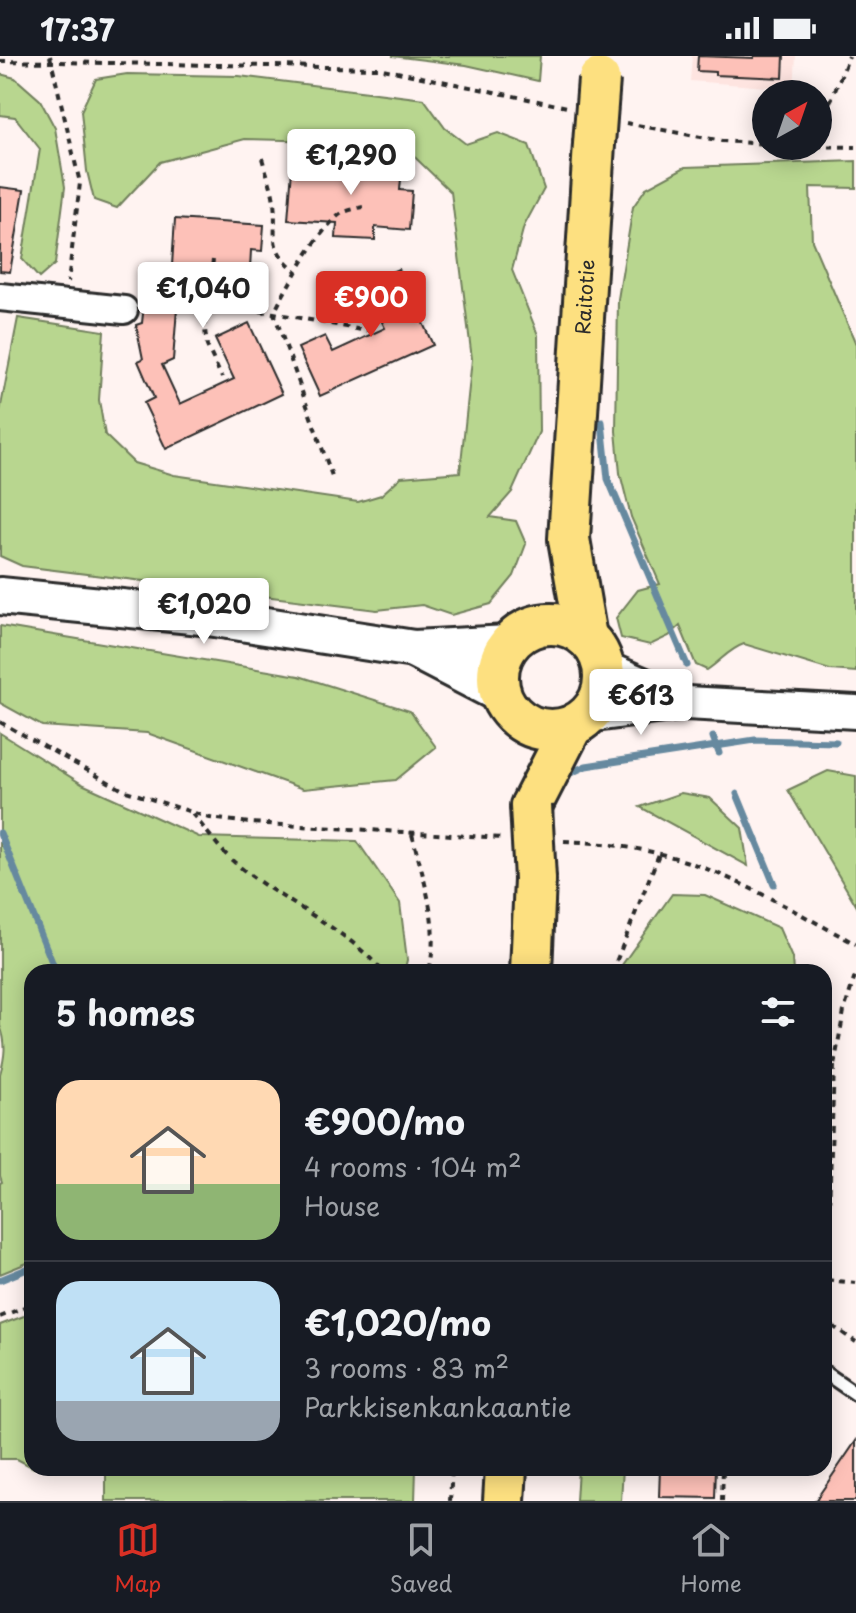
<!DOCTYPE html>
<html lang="en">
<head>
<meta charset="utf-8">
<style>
	body { margin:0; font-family:"Playpen Sans",sans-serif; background:#242831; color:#f1f3f6; height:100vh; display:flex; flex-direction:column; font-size:30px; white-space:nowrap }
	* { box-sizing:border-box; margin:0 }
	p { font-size:26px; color:#9ea1a6 }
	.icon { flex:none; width:44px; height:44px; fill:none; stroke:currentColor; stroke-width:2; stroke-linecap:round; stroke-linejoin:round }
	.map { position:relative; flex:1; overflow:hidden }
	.panel { position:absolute; left:24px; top:908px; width:808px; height:512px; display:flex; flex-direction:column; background:#171b24; border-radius:24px; box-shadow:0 4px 20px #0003 }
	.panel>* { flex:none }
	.needle { width:52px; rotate:40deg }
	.controls { position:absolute; left:752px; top:24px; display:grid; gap:16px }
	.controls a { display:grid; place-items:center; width:80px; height:80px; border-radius:50%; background:#171b24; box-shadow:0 4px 20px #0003; font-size:40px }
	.price { position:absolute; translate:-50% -68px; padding:0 18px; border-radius:8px; background:#fff; color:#222; font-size:26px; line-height:52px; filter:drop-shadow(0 2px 4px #0008) }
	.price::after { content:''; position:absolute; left:50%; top:48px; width:24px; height:18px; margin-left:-12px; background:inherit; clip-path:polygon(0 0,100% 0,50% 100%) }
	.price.selected { background:#d93025; color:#fff }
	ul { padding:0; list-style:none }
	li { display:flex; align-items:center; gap:24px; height:200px; padding:0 32px }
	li+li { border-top:2px solid #363941 }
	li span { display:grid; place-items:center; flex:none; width:224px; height:160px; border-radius:24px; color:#555 }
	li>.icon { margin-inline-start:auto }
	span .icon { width:96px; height:96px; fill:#fffc; stroke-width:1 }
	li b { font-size:34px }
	h2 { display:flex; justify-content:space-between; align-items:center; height:96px; padding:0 32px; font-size:34px }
	.status { display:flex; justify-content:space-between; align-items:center; height:56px; padding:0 40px; background:#171b24; direction:ltr }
	.status svg { height:22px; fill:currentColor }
	.menu { display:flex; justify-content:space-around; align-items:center; height:112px; border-top:2px solid #363941; background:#171b24; font-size:22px; color:#9ea1a6 }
	.menu a { display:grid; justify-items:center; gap:4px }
	.menu .selected { color:#d93025 }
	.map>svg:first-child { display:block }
	.built { fill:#fee4e0 }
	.green { fill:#b8d68f; stroke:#72805d; stroke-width:2 }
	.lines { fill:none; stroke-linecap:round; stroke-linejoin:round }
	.stream { stroke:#66899f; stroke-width:7 }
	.building { fill:#fdc1b8; stroke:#2b2b2b; stroke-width:2 }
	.service-casing { stroke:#2b2b2b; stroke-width:18 }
	.minor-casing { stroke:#2b2b2b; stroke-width:32 }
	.tertiary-casing { stroke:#2b2b2b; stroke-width:38 }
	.secondary-casing { stroke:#2b2b2b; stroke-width:42 }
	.primary-casing { stroke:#2b2b2b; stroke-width:46 }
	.path { stroke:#2b2b2b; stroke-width:4; stroke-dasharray:6 6; stroke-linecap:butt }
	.service { stroke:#fff; stroke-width:12 }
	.minor { stroke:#fff; stroke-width:26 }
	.tertiary { stroke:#fff; stroke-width:32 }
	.secondary { stroke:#fff; stroke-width:36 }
	.primary { stroke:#fde080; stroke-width:40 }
	.primary-bridge-casing { stroke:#2b2b2b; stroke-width:46; stroke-linecap:butt }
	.primary-bridge { stroke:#fde080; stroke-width:40 }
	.labels { text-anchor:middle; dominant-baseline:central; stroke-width:6; stroke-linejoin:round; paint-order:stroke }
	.street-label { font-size:20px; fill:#2b2b2b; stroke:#fff }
</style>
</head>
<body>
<div class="status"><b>17:37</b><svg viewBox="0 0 49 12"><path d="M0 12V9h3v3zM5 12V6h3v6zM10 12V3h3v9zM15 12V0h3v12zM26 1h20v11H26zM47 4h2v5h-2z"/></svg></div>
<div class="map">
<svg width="856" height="1445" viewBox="0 0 856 1445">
	<rect width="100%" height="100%" fill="#fff3f1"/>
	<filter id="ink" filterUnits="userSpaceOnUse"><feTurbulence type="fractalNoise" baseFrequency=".0125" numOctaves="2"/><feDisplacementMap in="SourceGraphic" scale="16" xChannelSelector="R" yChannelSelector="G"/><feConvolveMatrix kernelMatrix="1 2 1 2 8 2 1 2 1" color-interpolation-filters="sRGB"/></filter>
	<g filter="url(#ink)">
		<!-- built -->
		<polygon class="built" points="692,0 796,0 794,33 690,25"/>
		<!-- green -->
		<g class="green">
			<polygon points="392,0 540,0 538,25 466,9"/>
			<polygon points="0,18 15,22 40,44 55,72 65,131 55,208 39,222 22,203 40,93 15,61 0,59"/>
			<polygon points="127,18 239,20 424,43 445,72 466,88 498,77 529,89 544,133 524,170 512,214 538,279 539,376 512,436 490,461 516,465 526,488 514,520 491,548 451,559 422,549 377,554 22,510 0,500 0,355 18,262 104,275 99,344 105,379 134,407 174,419 358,446 381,439 401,421 460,416 472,303 451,136 400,87 245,83 160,106 117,152 94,144 87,115 81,55 96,23"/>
			<path d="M856 105V132L810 131 812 185 856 288V616L830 614 744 588C729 593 721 605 707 614L696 609 680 570 669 580 650 589 621 582 616 562 638 534 660 528 631 461 620 417 616 375 618 243 633 151 646 132 685 111Z"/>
			<polygon points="0,570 299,620 410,655 436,691 396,724 303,733 147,677 42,670 0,647"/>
			<path d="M0 677 82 728 199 781 357 785 400 847 407 904 404 916H32V1205L0 1218V1127L2 1126 0 1120V1018C5 1001 7 987 0 970Z"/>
			<polygon points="828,715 856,720 856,849 788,734"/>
			<polygon points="681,737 710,742 742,772 748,810 640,751"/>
			<polygon points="672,838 705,839 779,872 792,902 793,916 617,916"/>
			<polygon points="32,1257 32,1411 17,1403 0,1403 0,1269"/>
			<polygon points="33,1412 416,1412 415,1445 106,1445 106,1412"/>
			<polygon points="578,1412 623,1412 621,1445 576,1445"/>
		</g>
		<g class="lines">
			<!-- stream -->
			<g class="stream">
				<polyline points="602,366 608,423 687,609"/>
				<polyline points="713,681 719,697"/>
				<polyline points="566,719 586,710 755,684 836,686"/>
				<polyline points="737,738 774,828"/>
				<polyline points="0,777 56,916"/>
				<polyline points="0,1224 32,1211"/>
			</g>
		</g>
		<!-- building -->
		<g class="building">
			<polygon points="698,0 754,2 754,0 784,0 783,22 715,19 715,16 697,15"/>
			<polygon points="318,101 397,107 397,111 402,111 400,134 412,135 409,174 375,171 375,184 336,182 337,167 288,164 292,113 317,115"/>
			<polygon points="0,131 24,134 10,216 0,215"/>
			<polygon points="175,163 264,169 262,195 251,194 249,231 198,227 197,241 178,240 173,304 162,309 180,348 234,323 215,283 249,267 282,338 166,393 144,347 154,342 138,305 143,303 136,269 142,267 147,222 171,225"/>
			<polygon points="398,213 433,289 320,340 298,292 325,280 333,296 385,272 364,228"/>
			<polygon points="856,1385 856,1445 815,1445"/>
			<polygon points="660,1412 716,1412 715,1442 659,1441"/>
		</g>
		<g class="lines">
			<defs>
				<polyline id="service" points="824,1316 856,1338"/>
				<polyline id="minor" points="0,241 124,254"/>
				<g id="tertiary">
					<polyline points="603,611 686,647"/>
					<polyline points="587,660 686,647 856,656"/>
				</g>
				<g id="secondary">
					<polyline points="0,540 202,560 414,593 508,588"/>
					<polyline points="415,594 500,638"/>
				</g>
				<g id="primary">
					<circle cx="551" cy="621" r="53"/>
					<path id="s1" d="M586 581 569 483 594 88"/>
					<polyline points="531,750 572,670"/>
					<polyline points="531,916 535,823"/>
					<polyline points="504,1445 506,1412"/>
				</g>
			</defs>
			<!-- service casing -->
			<use href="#service" class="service-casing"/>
			<!-- minor casing -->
			<use href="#minor" class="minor-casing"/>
			<!-- tertiary casing -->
			<use href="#tertiary" class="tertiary-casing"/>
			<!-- secondary casing -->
			<use href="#secondary" class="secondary-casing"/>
			<!-- primary casing -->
			<use href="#primary" class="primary-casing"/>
			<!-- path -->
			<g class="path">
				<polyline points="50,0 80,127 68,226"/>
				<polyline points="0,5 378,12 567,51"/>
				<polyline points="626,67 722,85 766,88"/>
				<polyline points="818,67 832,42 849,0"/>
				<polyline points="804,90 856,91"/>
				<path d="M262 102C266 117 273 132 274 147 278 182 265 189 297 216"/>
				<polyline points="213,204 204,265 207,290 222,322"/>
				<polyline points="141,239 274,257 367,275"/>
				<path d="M332 420 274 257C285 234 322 167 344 156 350 154 357 152 363 151"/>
				<polyline points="0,666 123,734 210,762 250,767 503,782"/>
				<path d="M192 758C206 773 218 792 233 805 280 847 342 867 383 916"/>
				<path d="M412 778C424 826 440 867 429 916"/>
				<path d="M564 785C604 787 646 792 685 805 744 825 801 859 856 888"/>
				<polyline points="612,916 659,798"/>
				<polyline points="824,1009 834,1010 844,955 856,917"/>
				<polyline points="834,1010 825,1265 856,1286"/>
				<polyline points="824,1102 832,1099"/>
				<polyline points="827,1224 856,1227"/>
				<polyline points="0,1261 32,1248"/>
				<polyline points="450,1445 452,1412"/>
				<polyline points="722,1445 723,1412"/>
			</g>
			<!-- service -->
			<use href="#service" class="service"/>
			<!-- minor -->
			<use href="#minor" class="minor"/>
			<!-- tertiary -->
			<use href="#tertiary" class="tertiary"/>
			<!-- secondary -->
			<use href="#secondary" class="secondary"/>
			<!-- primary -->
			<use href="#primary" class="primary"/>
			<defs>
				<g id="primary-bridge">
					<polyline points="594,88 599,23"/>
					<polyline points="531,750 535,823"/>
				</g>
			</defs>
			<!-- primary-bridge casing -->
			<use href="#primary-bridge" class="primary-bridge-casing"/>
			<!-- primary-bridge -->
			<use href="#primary-bridge" class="primary-bridge"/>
		</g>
	</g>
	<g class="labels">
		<!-- street labels -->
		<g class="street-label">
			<text stroke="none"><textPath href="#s1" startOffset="342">Raitotie</textPath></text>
		</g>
	</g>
</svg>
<div class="controls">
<a><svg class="needle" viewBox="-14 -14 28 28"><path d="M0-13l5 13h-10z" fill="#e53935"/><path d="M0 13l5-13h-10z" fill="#9ea1a6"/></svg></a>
</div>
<b class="price" style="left:351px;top:141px">€1,290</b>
<b class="price" style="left:203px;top:274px">€1,040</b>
<b class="price selected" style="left:371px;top:283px">€900</b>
<b class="price" style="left:204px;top:590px">€1,020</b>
<b class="price" style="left:641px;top:681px">€613</b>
<section class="panel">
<h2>5 homes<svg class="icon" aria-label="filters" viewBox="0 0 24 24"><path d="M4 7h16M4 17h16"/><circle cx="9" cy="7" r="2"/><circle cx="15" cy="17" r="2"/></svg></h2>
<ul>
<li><span style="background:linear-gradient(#ffd9b3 65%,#8fb573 0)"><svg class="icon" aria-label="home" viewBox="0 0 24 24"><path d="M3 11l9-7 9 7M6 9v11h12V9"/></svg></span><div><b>€900/mo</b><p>4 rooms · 104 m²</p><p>House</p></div></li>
<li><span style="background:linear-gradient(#bfe0f5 75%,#9aa5b1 0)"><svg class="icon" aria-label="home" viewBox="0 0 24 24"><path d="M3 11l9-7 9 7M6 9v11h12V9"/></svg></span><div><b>€1,020/mo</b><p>3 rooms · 83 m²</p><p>Parkkisenkankaantie</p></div></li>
</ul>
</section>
</div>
<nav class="menu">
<a class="selected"><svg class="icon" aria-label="map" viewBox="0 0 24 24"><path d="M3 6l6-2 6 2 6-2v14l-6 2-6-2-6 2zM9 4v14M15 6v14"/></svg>Map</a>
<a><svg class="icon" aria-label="saved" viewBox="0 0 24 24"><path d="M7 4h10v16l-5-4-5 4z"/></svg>Saved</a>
<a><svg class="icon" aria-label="home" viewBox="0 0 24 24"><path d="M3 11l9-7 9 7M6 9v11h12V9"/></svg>Home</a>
</nav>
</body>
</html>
